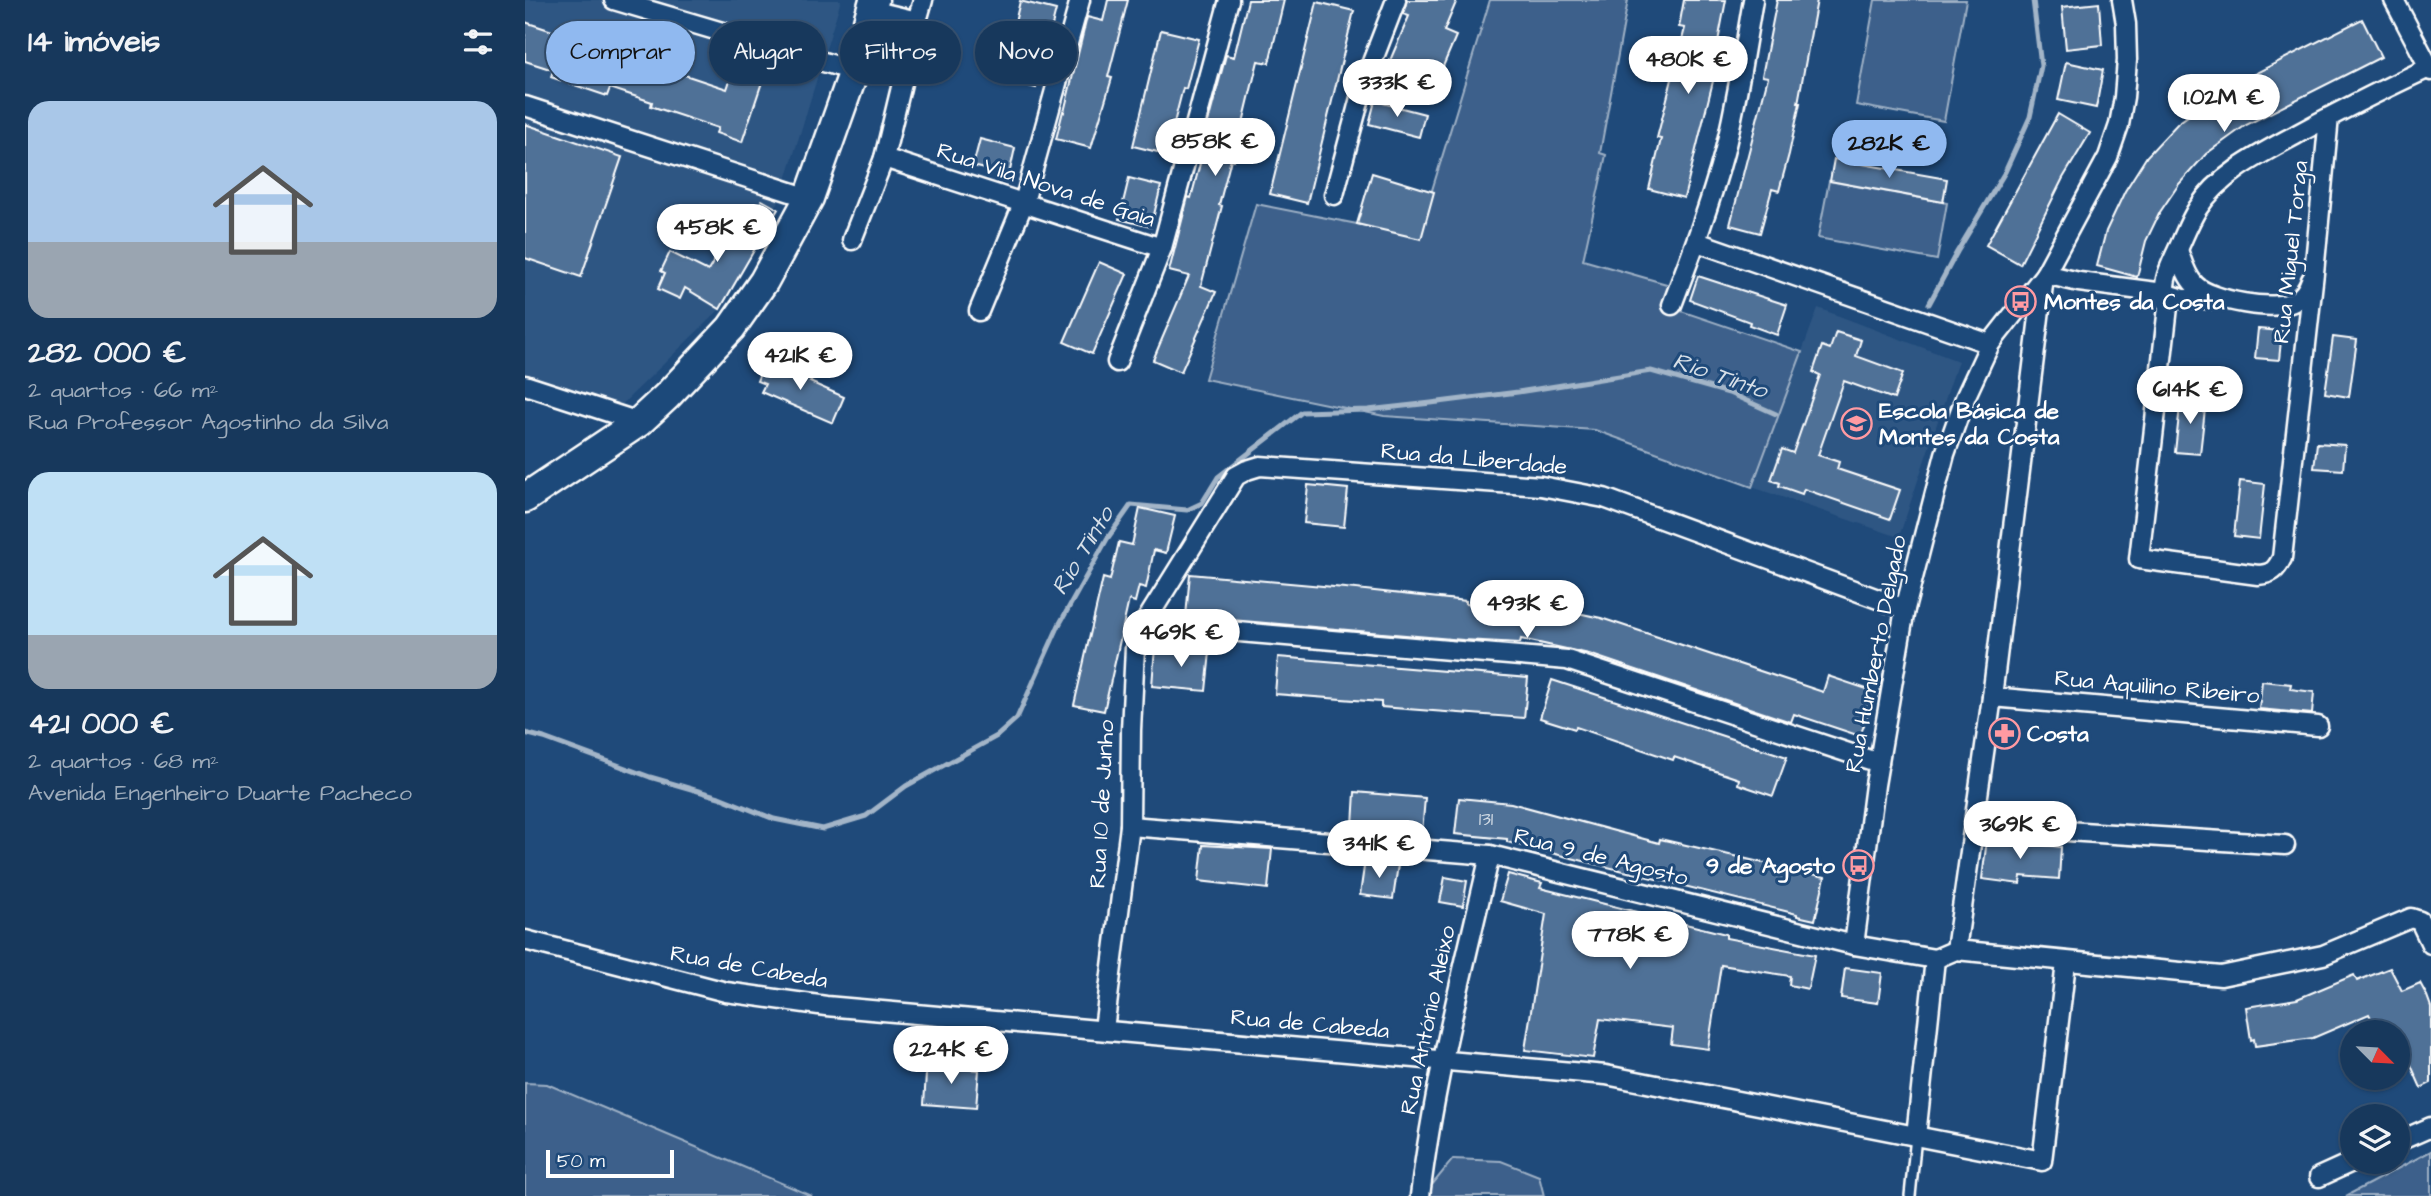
<!DOCTYPE html>
<html lang="pt">
<head>
<meta charset="utf-8">
<style>
	body { margin:0; font-family:"Architects Daughter",sans-serif; background:#203f62; color:#f1f3f6; height:100vh; display:flex; flex-direction:column; font-size:26px; white-space:nowrap }
	* { box-sizing:border-box; margin:0 }
	p { font-size:23px; color:#9eacbb }
	.icon { flex:none; width:38px; height:38px; fill:none; stroke:currentColor; stroke-width:2; stroke-linecap:round; stroke-linejoin:round }
	.map { position:relative; flex:1; overflow:hidden }
	.details { display:flex; flex-direction:column; background:#17385c; width:525px }
	.details>* { flex:none }
	.hud { position:absolute; left:21px; top:21px; width:665px; height:63px; display:flex; gap:14px }
	.needle { width:46px; rotate:114deg }
	.fabs { position:absolute; left:1815px; top:1020px; display:grid; gap:14px }
	.fabs a { display:grid; place-items:center; width:70px; height:70px; border-radius:50%; background:#17385c; box-shadow:0 2px 5px #0004,0 0 0 2px #365272; font-size:35px }
	.scale { position:absolute; left:21px; bottom:18px; width:128px; box-sizing:border-box; padding-left:7px; border:4px solid #fff; border-top:0; font-size:19px; line-height:24px; white-space:nowrap; color:#fff; -webkit-text-stroke:5px #1f4a7a; paint-order:stroke }
	.price { position:absolute; translate:-50% -60px; padding:0 16px; border-radius:24px; background:#fff; color:#222; font-size:23px; line-height:46px; filter:drop-shadow(0 2px 4px #0008) }
	.price::after { content:''; position:absolute; left:50%; top:42px; width:21px; height:16px; margin-left:-10px; background:inherit; clip-path:polygon(0 0,100% 0,50% 100%) }
	.price.on { background:#90b9f0; color:#111 }
	ul { padding:0; list-style:none }
	li { display:grid; align-content:center; gap:14px; height:371px; padding:0 28px }
	li span { display:grid; place-items:center; height:217px; border-radius:21px; color:#555 }
	li>.icon { margin-inline-start:auto }
	span .icon { width:126px; height:126px; fill:#fffc; stroke-width:1 }
	li b { font-size:30px }
	h2 { display:flex; justify-content:space-between; align-items:center; height:84px; padding:0 28px; font-size:30px }
	.pill { padding:0 24px; border-radius:32px; background:#17385c; box-shadow:0 2px 5px #0004,0 0 0 2px #365272; font-size:24px; line-height:63px }
	.pill.on { background:#90b9f0; color:#111 }
	main { display:flex; flex:1; min-height:0 }
	.map>svg:first-child { display:block }
	.built { fill:#2e5683 }
	.green { fill:#3c618b; stroke:#9eb0c5; stroke-width:2 }
	.lines { fill:none; stroke-linecap:round; stroke-linejoin:round }
	.stream { stroke:#a3b5c8; stroke-width:5 }
	.building { fill:#507197; stroke:#fff; stroke-width:2 }
	.lane-casing { stroke:#fff; stroke-width:14 }
	.street-casing { stroke:#fff; stroke-width:23 }
	.primary-casing { stroke:#fff; stroke-width:33 }
	.lane { stroke:#1f4a7a; stroke-width:9 }
	.street { stroke:#1f4a7a; stroke-width:18 }
	.primary { stroke:#1f4a7a; stroke-width:28 }
	.labels { text-anchor:middle; dominant-baseline:central; stroke-width:6; stroke-linejoin:round; paint-order:stroke }
	.number-label { font-size:19px; fill:#d3dce5 }
	.street-label { font-size:23px; fill:#fff; stroke:#1f4a7a }
	.poi-label { font-size:23px; font-weight:bold; fill:#fff; stroke:#1f4a7a; text-anchor:start }
	.water-label { font-size:24px; font-style:italic; fill:#d8e0e8; stroke:#1f4a7a }
</style>
</head>
<body>
<main>
<section class="details">
<h2>14 imóveis<svg class="icon" aria-label="filters" viewBox="0 0 24 24"><path d="M4 7h16M4 17h16"/><circle cx="9" cy="7" r="2"/><circle cx="15" cy="17" r="2"/></svg></h2>
<ul>
<li><span style="background:linear-gradient(#a9c7e8 65%,#9aa5b1 0)"><svg class="icon" aria-label="home" viewBox="0 0 24 24"><path d="M3 11l9-7 9 7M6 9v11h12V9"/></svg></span><div><b>282 000 €</b><p>2 quartos · 66 m²</p><p>Rua Professor Agostinho da Silva</p></div></li>
<li><span style="background:linear-gradient(#bfe0f5 75%,#9aa5b1 0)"><svg class="icon" aria-label="home" viewBox="0 0 24 24"><path d="M3 11l9-7 9 7M6 9v11h12V9"/></svg></span><div><b>421 000 €</b><p>2 quartos · 68 m²</p><p>Avenida Engenheiro Duarte Pacheco</p></div></li>
</ul>
</section>
<div class="map">
<svg width="1906" height="1196" viewBox="0 0 1906 1196">
	<rect width="100%" height="100%" fill="#1f4a7a"/>
	<filter id="ink" filterUnits="userSpaceOnUse"><feTurbulence type="fractalNoise" baseFrequency=".0143" numOctaves="2"/><feDisplacementMap in="SourceGraphic" scale="14" xChannelSelector="R" yChannelSelector="G"/><feConvolveMatrix kernelMatrix="1 2 1 2 8 2 1 2 1" color-interpolation-filters="sRGB"/></filter>
	<g filter="url(#ink)">
		<!-- built -->
		<g class="built">
			<polygon points="0,0 316,0 255,199 193,311 85,416 0,389"/>
			<polygon points="1293,308 1433,361 1374,537 1227,487"/>
		</g>
		<!-- green -->
		<g class="green">
			<polygon points="965,0 1103,0 1075,153 1081,155 1058,260 1145,285 1138,305 1277,352 1227,487 1070,430 859,416 680,379 731,204 893,236"/>
			<polygon points="1350,0 1441,0 1419,121 1331,105"/>
			<polygon points="1304,181 1422,203 1412,260 1293,238"/>
			<polygon points="0,1083 22,1084 287,1196 0,1196"/>
			<polygon points="1906,1151 1906,1196 1821,1196"/>
			<polygon points="928,1159 976,1161 1014,1176 1019,1196 898,1196"/>
		</g>
		<g class="lines">
			<!-- stream -->
			<g class="stream">
				<polyline points="1404,304 1432,252 1480,172 1505,117 1516,66 1508,0"/>
				<polyline points="0,733 19,738 125,777 194,797 249,819 298,829 341,816 381,786 472,736 492,718 534,625 582,539 606,505 662,510 677,503 693,477 777,412 843,410 906,403 993,392 1126,371 1204,393 1251,414"/>
			</g>
		</g>
		<!-- building -->
		<g class="building">
			<polygon points="583,0 603,0 583,77 587,78 566,148 531,139 538,111 539,112 562,17 578,21"/>
			<polygon points="723,0 759,0 744,63 733,61 709,160 706,159 694,205 697,206 676,286 691,292 656,372 628,360 664,276 644,271 663,197 666,198 678,152 675,152 701,55 709,57"/>
			<polygon points="882,0 932,0 919,31 931,36 905,97 858,77 884,16 878,14"/>
			<polygon points="1159,0 1201,0 1191,52 1195,53 1159,198 1124,189 1136,139 1132,138 1160,28 1154,27"/>
			<polygon points="1252,0 1292,0 1273,103 1275,103 1264,154 1254,191 1247,189 1235,233 1205,225 1243,77 1237,76"/>
			<polygon points="495,1 531,10 511,88 477,79"/>
			<polygon points="792,2 829,11 782,203 745,194"/>
			<polygon points="1574,3 1577,45 1541,49 1537,7"/>
			<polygon points="1837,19 1856,57 1721,125 1681,154 1654,184 1635,212 1621,241 1612,277 1572,266 1581,231 1600,191 1622,156 1653,123 1704,87"/>
			<polygon points="0,22 202,89 210,66 239,76 217,142 191,133 193,128 126,106 127,102 85,88 82,96 26,77 28,70 0,61"/>
			<polygon points="636,30 674,39 661,89 658,88 641,154 608,146"/>
			<polygon points="1541,62 1578,70 1571,108 1533,100"/>
			<polygon points="850,101 900,114 894,137 844,124"/>
			<polygon points="1533,114 1565,133 1538,178 1495,264 1461,245"/>
			<polygon points="0,124 97,157 56,277 0,258"/>
			<polygon points="455,139 490,148 484,175 448,166"/>
			<polygon points="1309,159 1422,179 1418,202 1305,181"/>
			<polygon points="847,173 909,192 896,239 832,224"/>
			<polygon points="604,178 636,186 626,227 594,219"/>
			<polygon points="237,200 253,209 195,309 160,288 155,299 133,289 140,273 136,271 145,252 183,271 201,240 210,245"/>
			<polygon points="574,262 602,274 567,354 539,342"/>
			<polygon points="1173,276 1262,305 1252,335 1224,325 1225,322 1165,300"/>
			<polygon points="1733,329 1757,331 1754,360 1730,358"/>
			<polygon points="1311,332 1336,340 1331,356 1378,373 1369,399 1319,381 1293,455 1314,462 1312,469 1375,490 1365,519 1279,489 1277,494 1254,486 1255,483 1246,480 1257,449 1268,453 1295,375 1288,372 1297,346 1305,349"/>
			<polygon points="1808,337 1832,340 1824,397 1800,393"/>
			<polygon points="238,366 247,370 249,366 263,373 266,367 288,377 285,382 319,397 308,423 236,392 240,384 232,381"/>
			<polygon points="1656,397 1681,400 1675,454 1650,452"/>
			<polygon points="1792,443 1820,445 1818,470 1789,468"/>
			<polygon points="1715,481 1740,484 1734,539 1709,536"/>
			<polygon points="783,485 823,489 819,527 779,523"/>
			<polygon points="615,508 650,516 641,553 629,550 621,588 614,586 610,602 604,600 579,711 549,705 578,578 585,580 594,542 607,545"/>
			<polygon points="665,574 831,589 941,601 941,604 1019,610 1020,606 1076,618 1298,692 1303,676 1351,692 1335,736 1269,714 1266,722 1064,654 996,639 995,643 938,640 661,616"/>
			<polygon points="630,647 685,652 681,691 627,686"/>
			<polygon points="753,657 1003,678 999,718 856,707 856,702 750,694"/>
			<polygon points="1027,680 1262,757 1248,796 1213,784 1214,779 1149,757 1148,760 1051,727 1050,729 1015,718"/>
			<polygon points="1737,681 1766,684 1765,689 1789,692 1787,714 1734,709"/>
			<polygon points="830,792 900,798 897,833 828,825"/>
			<polygon points="934,798 986,803 1134,843 1135,839 1300,877 1290,920 1272,916 1272,914 982,842 982,839 930,834"/>
			<polygon points="1462,839 1536,847 1534,879 1496,876 1495,884 1457,879"/>
			<polygon points="678,845 747,849 743,889 674,881"/>
			<polygon points="840,860 873,865 868,899 835,895"/>
			<polygon points="983,874 1017,883 1015,888 1201,934 1201,938 1290,955 1283,989 1264,985 1265,976 1196,965 1183,1049 1146,1044 1148,1028 1075,1019 1068,1058 1000,1050 1021,914 975,901"/>
			<polygon points="920,877 942,881 938,906 915,902"/>
			<polygon points="1320,968 1357,973 1353,1003 1316,998"/>
			<polygon points="1865,968 1877,991 1895,983 1902,996 1906,1007 1906,1083 1896,1088 1878,1047 1872,1049 1872,1032 1853,1032 1844,1014 1788,1038 1730,1046 1729,1039 1726,1040 1721,1007 1772,999 1829,975 1832,981"/>
			<polygon points="402,1059 417,1060 416,1067 454,1070 451,1108 399,1104"/>
		</g>
		<g class="lines">
			<defs>
				<polyline id="lane" points="1385,1196 1391,1136"/>
				<g id="street">
					<polyline points="89,0 329,71"/>
					<polyline points="1869,0 1906,71"/>
					<polyline points="346,10 392,21 359,158 637,248 704,0"/>
					<polyline points="392,21 398,0"/>
					<polyline points="0,106 284,198"/>
					<path d="M1804 117 1789 273 1757 558C1751 570 1747 574 1733 575L1614 559 1643 307C1635 282 1644 269 1654 247 1660 234 1665 220 1673 208 1696 172 1740 152 1776 132 1819 109 1862 87 1906 67"/>
					<polyline points="809,195 839,83 871,0"/>
					<polyline points="327,240 359,158"/>
					<polyline points="1172,242 1465,344"/>
					<path d="M1653 250C1657 261 1661 276 1670 285 1686 301 1751 312 1770 301 1779 296 1783 289 1786 280"/>
					<polyline points="1520,274 1554,282 1639,293 1658,299 1697,299"/>
					<path d="M1147 305C1166 255 1185 205 1199 153 1212 103 1219 51 1228 0"/>
					<polyline points="454,311 499,202 555,0"/>
					<polyline points="592,362 637,248"/>
					<polyline points="0,385 114,422"/>
					<polyline points="619,624 1042,660 1354,763"/>
					<polyline points="1467,697 1793,726"/>
					<polyline points="1449,825 1760,845"/>
					<polyline points="605,826 965,855 1329,945 1410,959 1431,950 1696,976 1798,955 1886,918 1895,921 1906,944"/>
					<polyline points="0,940 201,992 301,1006 1081,1075 1517,1161 1541,963"/>
					<polyline points="1329,945 1350,785 1380,609 1420,454 1440,398 1465,344 1520,274 1583,157 1594,125 1599,97 1602,60 1601,24 1597,0"/>
					<polyline points="1431,950 1467,697 1519,277"/>
					<polyline points="579,1029 605,826 606,730 610,648 619,624 711,476 722,470 735,466 1016,486 1079,498 1380,609"/>
					<polyline points="1391,1136 1410,959"/>
					<polyline points="1872,1142 1906,1127"/>
					<polyline points="1794,1177 1827,1162"/>
					<path d="M895 1196C909 1081 939 968 965 855"/>
				</g>
				<polyline id="primary" points="0,498 114,422 142,396 206,328 239,281 284,198 329,71 349,0"/>
			</defs>
			<!-- lane casing -->
			<use href="#lane" class="lane-casing"/>
			<!-- street casing -->
			<use href="#street" class="street-casing"/>
			<!-- primary casing -->
			<use href="#primary" class="primary-casing"/>
			<!-- lane -->
			<use href="#lane" class="lane"/>
			<!-- street -->
			<use href="#street" class="street"/>
			<!-- primary -->
			<use href="#primary" class="primary"/>
		</g>
	</g>
	<!-- icons -->
	<defs>
		<symbol id="bus-ring" viewBox="-11 -11 22 22"><circle r="9.5" fill="#1f4a7a" stroke="#ff9aa2" stroke-width="1.5"/><path d="M-5-6H5V4H4V6H2V4H-2V6H-4V4H-5ZM-3.5-4V0h7V-4ZM-3.5 1.2v1.5H-2V1.2ZM2 1.2v1.5H3.5V1.2Z" fill="#ff9aa2"/></symbol>
		<symbol id="school-ring" viewBox="-11 -11 22 22"><circle r="9.5" fill="#1f4a7a" stroke="#ff9aa2" stroke-width="1.5"/><path d="M0-5L7-2L0 1L-7-2ZM-4 1L0 2.5L4 1V4Q0 6-4 4Z" fill="#ff9aa2"/></symbol>
		<symbol id="pharmacy-ring" viewBox="-11 -11 22 22"><circle r="9.5" fill="#1f4a7a" stroke="#ff9aa2" stroke-width="1.5"/><path d="M-2-6h4v4h4v4h-4v4h-4v-4h-4v-4h4Z" fill="#ff9aa2"/></symbol>
	</defs>
	<g fill-rule="evenodd">
		<use href="#bus-ring" x="1478" y="284" width="35" height="35"/>
		<use href="#school-ring" x="1314" y="406" width="35" height="35"/>
		<use href="#pharmacy-ring" x="1462" y="716" width="35" height="35"/>
		<use href="#bus-ring" x="1316" y="848" width="35" height="35"/>
	</g>
	<g class="labels">
		<!-- number labels -->
		<g class="number-label">
			<text x="961" y="819">131</text>
		</g>
		<!-- street labels -->
		<g class="street-label">
			<text transform="translate(521 185) rotate(18)">Rua Vila Nova de Gaia</text>
			<text transform="translate(1766 252) rotate(-84)">Rua Miguel Torga</text>
			<text transform="translate(949 459) rotate(5)">Rua da Liberdade</text>
			<text transform="translate(1351 654) rotate(-79)">Rua Humberto Delgado</text>
			<text transform="translate(1632 687) rotate(5)">Rua Aquilino Ribeiro</text>
			<text transform="translate(577 804) rotate(-87)">Rua 10 de Junho</text>
			<text transform="translate(1076 857) rotate(14)">Rua 9 de Agosto</text>
			<text transform="translate(224 967) rotate(10)">Rua de Cabeda</text>
			<text transform="translate(903 1020) rotate(-78)">Rua António Aleixo</text>
			<text transform="translate(785 1024) rotate(5)">Rua de Cabeda</text>
		</g>
		<!-- poi labels -->
		<g class="poi-label">
			<text x="1519" y="302">Montes da Costa</text>
			<text x="1354" y="411">Escola Básica de<tspan x="1354" dy="26">Montes da Costa</tspan></text>
			<text x="1502" y="734">Costa</text>
			<text x="1310" y="866" text-anchor="end">9 de Agosto</text>
		</g>
		<!-- water labels -->
		<g class="water-label">
			<text transform="translate(1195 376) rotate(19)">Rio Tinto</text>
			<text transform="translate(558 551) rotate(-59)">Rio Tinto</text>
		</g>
	</g>
</svg>
<div class="fabs">
<a><svg class="needle" viewBox="-14 -14 28 28"><path d="M0-13l5 13h-10z" fill="#e53935"/><path d="M0 13l5-13h-10z" fill="#9eacbb"/></svg></a>
<a><svg class="icon" aria-label="layers" viewBox="0 0 24 24"><path d="M12 4l9 5-9 5-9-5zM3 14l9 5 9-5"/></svg></a>
</div>
<div class="scale">50 m</div>
<b class="price" style="left:1163px;top:96px">480K €</b>
<b class="price" style="left:872px;top:119px">333K €</b>
<b class="price" style="left:1699px;top:134px">1.02M €</b>
<b class="price" style="left:690px;top:178px">858K €</b>
<b class="price on" style="left:1364px;top:180px">282K €</b>
<b class="price" style="left:192px;top:264px">458K €</b>
<b class="price" style="left:275px;top:392px">421K €</b>
<b class="price" style="left:1665px;top:426px">614K €</b>
<b class="price" style="left:1002px;top:640px">493K €</b>
<b class="price" style="left:656px;top:669px">469K €</b>
<b class="price" style="left:1495px;top:861px">369K €</b>
<b class="price" style="left:854px;top:880px">341K €</b>
<b class="price" style="left:1105px;top:971px">778K €</b>
<b class="price" style="left:426px;top:1086px">224K €</b>
<div class="hud">
<a class="pill on">Comprar</a>
<a class="pill">Alugar</a>
<a class="pill">Filtros</a>
<a class="pill">Novo</a>
</div>
</div>
</main>
</body>
</html>
